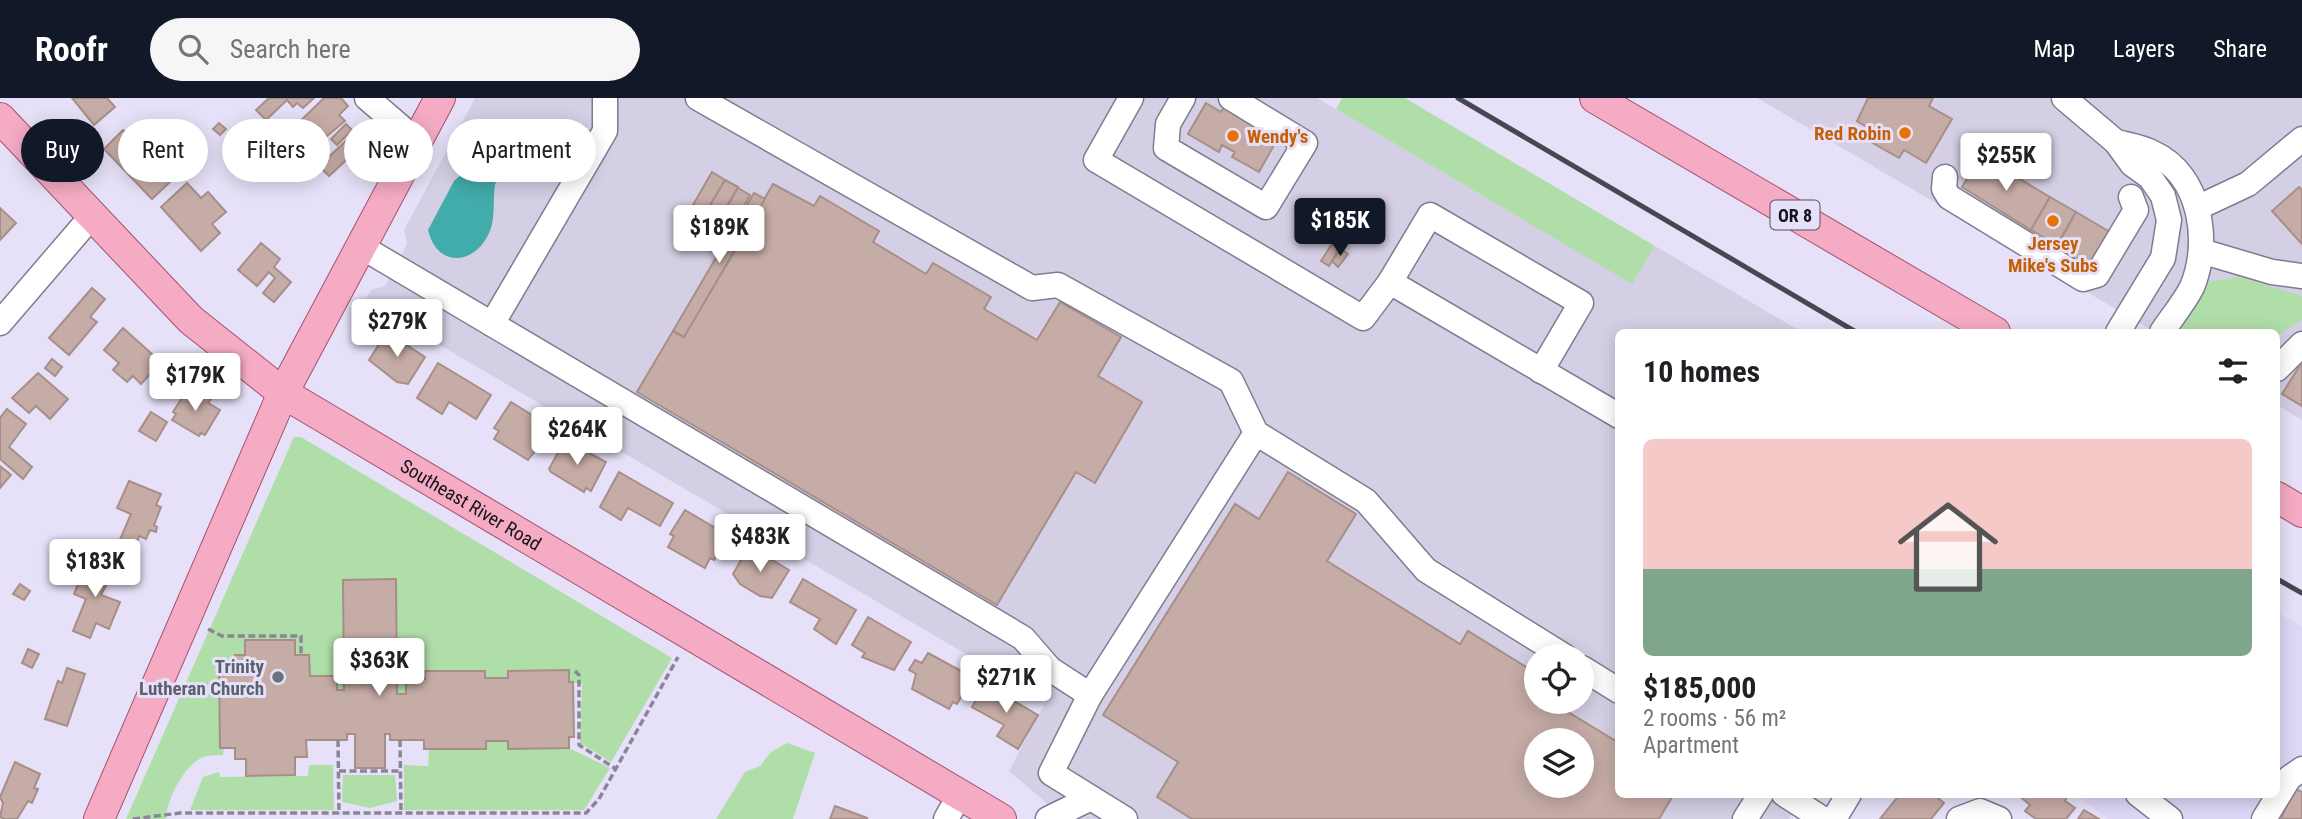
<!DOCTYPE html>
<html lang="en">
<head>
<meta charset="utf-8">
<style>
	body { margin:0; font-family:"Roboto Condensed",sans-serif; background:#f6f6f6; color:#202124; height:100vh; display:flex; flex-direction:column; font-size:26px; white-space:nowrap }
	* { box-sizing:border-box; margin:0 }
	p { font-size:23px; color:#757577 }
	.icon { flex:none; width:38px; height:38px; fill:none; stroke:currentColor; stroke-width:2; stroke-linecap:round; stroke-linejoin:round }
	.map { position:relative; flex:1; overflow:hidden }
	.sheet { position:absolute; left:1615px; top:231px; width:665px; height:469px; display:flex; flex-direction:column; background:#fff; border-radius:10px; box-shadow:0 4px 18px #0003 }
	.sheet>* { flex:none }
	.top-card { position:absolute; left:21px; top:21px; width:665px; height:63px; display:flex; gap:14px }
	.controls { position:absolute; left:1524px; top:546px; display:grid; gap:14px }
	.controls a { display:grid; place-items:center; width:70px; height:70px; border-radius:50%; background:#fff; box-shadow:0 4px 18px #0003; font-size:35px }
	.price { position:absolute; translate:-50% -60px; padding:0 16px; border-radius:7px; background:#fff; color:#222; font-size:23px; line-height:46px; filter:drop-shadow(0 2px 4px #0008) }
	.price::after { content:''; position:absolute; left:50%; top:42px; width:21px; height:16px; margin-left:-10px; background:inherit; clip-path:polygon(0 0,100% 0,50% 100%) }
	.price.on { background:#111827; color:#fff }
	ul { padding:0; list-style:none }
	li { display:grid; align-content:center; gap:14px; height:371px; padding:0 28px }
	li span { display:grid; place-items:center; height:217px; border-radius:10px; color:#555 }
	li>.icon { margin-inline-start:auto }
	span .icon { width:126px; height:126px; fill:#fffc; stroke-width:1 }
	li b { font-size:30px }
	h2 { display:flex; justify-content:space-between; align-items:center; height:84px; padding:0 28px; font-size:30px }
	.chip { padding:0 24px; border-radius:32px; background:#fff; box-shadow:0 4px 18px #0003; font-size:24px; line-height:63px }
	.chip.on { background:#111827; color:#fff }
	header { display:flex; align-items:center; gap:42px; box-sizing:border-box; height:98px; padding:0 35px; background:#111827; color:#fff }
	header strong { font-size:33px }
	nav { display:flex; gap:38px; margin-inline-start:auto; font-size:24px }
	.search { width:490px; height:63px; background:#f6f6f6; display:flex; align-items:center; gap:18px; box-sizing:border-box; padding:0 24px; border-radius:38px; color:#757577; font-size:26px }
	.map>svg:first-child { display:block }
	.commercial { fill:#d5cfe5; fill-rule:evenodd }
	.built { fill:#ded7f6 }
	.green { fill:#b0dea8 }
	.water { fill:#42acab }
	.building { fill:#c6aca6; stroke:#a78e88; stroke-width:2; fill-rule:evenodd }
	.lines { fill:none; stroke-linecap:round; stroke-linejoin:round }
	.minor-casing { stroke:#7f7b90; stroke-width:27 }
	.major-casing { stroke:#a3516f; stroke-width:32 }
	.path { stroke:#8a8697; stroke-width:3.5; stroke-dasharray:7 3.5; stroke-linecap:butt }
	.minor { stroke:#fff; stroke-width:24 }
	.major { stroke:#f5abc4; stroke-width:30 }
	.rail { stroke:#484651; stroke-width:5 }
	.food-dot { fill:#e8710a; stroke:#e6e1f8; stroke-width:2.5 }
	.worship-dot { fill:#6b7280; stroke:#e6e1f8; stroke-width:2.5 }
	.labels { text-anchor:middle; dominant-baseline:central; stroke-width:6; stroke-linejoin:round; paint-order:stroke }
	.shield { fill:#e6e1f8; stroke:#54515d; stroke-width:2 }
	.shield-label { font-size:18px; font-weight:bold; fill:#15131b }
	.food-label { font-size:19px; font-weight:bold; fill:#c56008; stroke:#e6e1f8; text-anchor:end }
	.street-label { font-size:19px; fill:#15131b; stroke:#e6e1f8 }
	.worship-label { font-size:19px; font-weight:bold; fill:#5b616d; stroke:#e6e1f8; text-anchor:end }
</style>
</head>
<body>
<header>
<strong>Roofr</strong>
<div class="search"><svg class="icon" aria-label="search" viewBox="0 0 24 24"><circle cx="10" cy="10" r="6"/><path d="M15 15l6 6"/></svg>Search here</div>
<nav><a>Map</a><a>Layers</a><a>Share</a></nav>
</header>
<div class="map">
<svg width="2302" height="721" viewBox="0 0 2302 721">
	<rect width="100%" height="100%" fill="#e6e1f8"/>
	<!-- commercial -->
	<g class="commercial">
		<path d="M475 0H1317L1632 185 1655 148 1802 234H1619V696L1804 697 1789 721H1065L1009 673 1046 603 365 203 371 192 385 188 407 146 404 132ZM1536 558H1582V604H1536ZM1536 642H1582V688H1536Z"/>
		<polygon points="1757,0 2302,0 2302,322 2277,307 2277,234 2155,234"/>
	</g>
	<!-- built -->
	<polygon class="built" points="2277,514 2302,529 2302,721 2108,721 2076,697 2277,696"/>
	<!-- green -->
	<g class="green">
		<polygon points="1342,0 1405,0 1655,148 1632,186 1336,11"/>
		<polygon points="2238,179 2302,198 2302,222 2277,238 2277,234 2177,234 2208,184"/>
		<path d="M294 339H301L672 560 611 664 580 645 582 586 569 584V572L509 573 508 580H485L484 573H425V581L406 582V596H397L396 481 343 482 344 592H337V578H310L309 557H295V542H246L245 557H235V570H219L220 649 224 650 223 657C216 657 207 657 201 660 184 668 166 703 166 721H126Z"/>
		<polygon points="486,643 508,643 509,651 569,650 610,670 584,712 404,712 404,667 428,668 429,651 485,651"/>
		<polygon points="787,645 815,655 793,721 716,721 745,674 760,668 771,654"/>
		<polygon points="309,667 333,667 334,712 190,712 203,679 219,674 220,679 308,678"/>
		<polygon points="343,677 395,677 397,703 370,710 342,704"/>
	</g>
	<!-- water -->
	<path class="water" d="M504 21C520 28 541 44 525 62 517 72 503 76 495 86 493 100 495 117 491 130 479 166 438 173 428 132L454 83 479 61V42L488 25Z"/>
	<!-- building -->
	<g class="building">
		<polygon points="72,0 107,0 115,9 94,27"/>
		<polygon points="269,0 314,0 303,10 297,5 293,9 287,2 266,22 256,12"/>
		<polygon points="324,0 341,0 348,8 339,17 345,23 327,38 317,28 299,46 288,35"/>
		<polygon points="1868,0 1933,0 1929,8 1952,21 1926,65 1904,52 1899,60 1864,40 1870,31 1857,23"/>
		<polygon points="1206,5 1221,14 1224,9 1278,40 1259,74 1232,59 1235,54 1222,47 1219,54 1188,36"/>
		<polygon points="219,25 226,31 220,37 213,31"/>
		<polygon points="346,26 352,32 337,47 331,41"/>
		<polygon points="364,26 374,37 367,44 372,49 361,59 355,54 329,78 319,68"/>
		<polygon points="123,32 146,57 153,50 170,68 164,73 172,82 152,101 104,51"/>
		<polygon points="1981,58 2050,99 2031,132 1962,89"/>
		<polygon points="712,74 725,82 691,140 678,133"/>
		<polygon points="725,82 738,89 704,148 691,140"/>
		<polygon points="187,85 201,100 208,94 226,114 212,126 220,135 201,153 161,109"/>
		<polygon points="773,86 814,108 820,98 879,133 873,144 926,176 933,165 991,199 984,211 1037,242 1060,204 1121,239 1098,278 1142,304 1095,385 1076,374 997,507 637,294 673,233 684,239"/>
		<polygon points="2299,89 2302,92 2302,146 2272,113"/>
		<polygon points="738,90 750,97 717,156 704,148"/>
		<polygon points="754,95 765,101 684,239 673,233"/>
		<polygon points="2050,99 2076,114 2057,147 2031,132"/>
		<polygon points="0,110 16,125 0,142"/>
		<polygon points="2076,114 2110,134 2089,171 2055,152"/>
		<polygon points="261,145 280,161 274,169 291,184 274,204 263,195 275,180 269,174 257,188 238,172"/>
		<polygon points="1332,146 1339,151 1329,168 1321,163"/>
		<polygon points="1341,151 1348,156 1338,169 1332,163"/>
		<polygon points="92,190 105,201 90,219 97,224 69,257 49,240"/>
		<polygon points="123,230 161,264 141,286 133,278 127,284 113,272 119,265 104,252"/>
		<polygon points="387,234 425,259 408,286 397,284 369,262"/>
		<polygon points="52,261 62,269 55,278 45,270"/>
		<polygon points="2302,264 2302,308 2282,296"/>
		<polygon points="438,265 491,297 476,321 449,304 442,316 417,300"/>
		<polygon points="38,275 68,301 50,321 36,308 29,315 12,300"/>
		<polygon points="187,292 211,301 208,305 220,312 205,337 201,335 199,338 172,322 176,316 173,314"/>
		<polygon points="511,304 553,330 528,362 494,341 499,333 494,330"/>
		<polygon points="7,311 26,326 9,349 32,369 23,381 0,361 0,320"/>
		<polygon points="151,314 167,324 156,343 139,333"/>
		<polygon points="565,342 606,364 591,393 586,390 584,394 551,374 549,371"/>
		<polygon points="0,368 11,377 0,390"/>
		<polygon points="619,374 673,405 660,428 628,410 621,422 600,409"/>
		<path d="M1288 374 1356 416 1327 463 1460 546 1468 533 1536 575V604H1557L1555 606 1619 645V696H1674L1659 721H1192L1157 699 1178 664 1103 617 1235 406 1259 421ZM1536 642H1582V688H1536Z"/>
		<polygon points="129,383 161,396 156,407 161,409 154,427 157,429 156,434 150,432 146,441 139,438 135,450 119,444 131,416 117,410"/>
		<polygon points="685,412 729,438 714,462 710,460 705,470 668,449 674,438 670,436"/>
		<polygon points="749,448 789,472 772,500 760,498 740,486 733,476"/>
		<polygon points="94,464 114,472 101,497 120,504 109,531 96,525 90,540 73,533 86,501 74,496 81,479 77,477 82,466 91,471"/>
		<polygon points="396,481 397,596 406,596 406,582 425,581 425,573 485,573 485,580 508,580 508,573 569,572 569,584 573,584 574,639 569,639 569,650 508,651 508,643 486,643 486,651 424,651 424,642 390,642 390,636 385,636 385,670 355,670 355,636 347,636 347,642 306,642 307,659 295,659 295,677 246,678 246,661 235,661 235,650 220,650 219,570 235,570 235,557 245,557 245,542 295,542 295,557 309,557 310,578 337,578 337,592 344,592 343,482"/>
		<polygon points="803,481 856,512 836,546 814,531 820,521 790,504"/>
		<polygon points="20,486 30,493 24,502 13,496"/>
		<polygon points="868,519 911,544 894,572 862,559 865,555 852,547"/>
		<polygon points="28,551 39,556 32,570 22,565"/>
		<polygon points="928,555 972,579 957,606 953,604 949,611 912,591 916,576 909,572 915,562 922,565"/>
		<polygon points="67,570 85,576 67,628 45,621 58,583 62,585"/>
		<polygon points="985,586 1038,617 1018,651 997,638 1004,627 972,609"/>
		<polygon points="15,664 40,676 34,690 38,691 32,705 28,703 17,721 4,721 0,719 3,705 0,699"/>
		<polygon points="2294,690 2302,694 2302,721 2281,721"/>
		<polygon points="1900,696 1941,696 1938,700 1944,705 1931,721 1880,721"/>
		<polygon points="2017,696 2068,696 2065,703 2075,710 2066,721 2036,721 2025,713 2030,707"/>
		<polygon points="835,708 867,720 866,721 830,721"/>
		<polygon points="2084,712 2099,721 2078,721"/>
	</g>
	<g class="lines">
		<defs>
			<g id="minor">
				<polyline points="367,0 417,43"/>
				<polyline points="698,0 1032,190 1058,187 1231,283 1256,335 1366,403 1426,472 1564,558"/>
				<polyline points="1131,0 1096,62 1363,220 1390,184 1619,318"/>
				<polyline points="1183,0 1168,26 1166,50 1266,109 1305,45 1231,0"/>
				<polyline points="2064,0 2116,44 2132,66 2150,79 2163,98 2169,122 2163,160 2118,234"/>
				<path d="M2116 44C2128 47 2142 49 2153 55 2201 77 2211 144 2192 189 2184 205 2171 220 2162 234"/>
				<polyline points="1945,79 1944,91 1949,99 2083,181 2097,177 2136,112 2131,99"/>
				<polyline points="2199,109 2248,86 2302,41"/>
				<polyline points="360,148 1023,540 1050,571 1090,597 1051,675 1125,721"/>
				<polyline points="2201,153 2272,174 2302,178"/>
				<polyline points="1390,184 1430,117 1581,205 1541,273"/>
				<polyline points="0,225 91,119"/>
				<polyline points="492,226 605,33 605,0"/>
				<polyline points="2277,271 2302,246"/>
				<polyline points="1582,570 1619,593"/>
				<polyline points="1090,597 1256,335"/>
				<polyline points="1784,696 1823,721"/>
				<polyline points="2138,696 2170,721"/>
				<polyline points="946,721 960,696"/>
				<polyline points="1048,721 1091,700"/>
				<polyline points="1745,721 1761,696"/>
				<polyline points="1834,721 1849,696"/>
				<polyline points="1959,721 1980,713 1999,721"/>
				<polyline points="2264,721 2289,680 2302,671"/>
			</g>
			<g id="major">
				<polyline points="1595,0 1995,234"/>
				<path id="s1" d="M0 20 191 222 283 295 1001 721"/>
				<polyline points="2277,399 2302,414"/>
				<polyline points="99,721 283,295 440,0"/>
			</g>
		</defs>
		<!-- minor casing -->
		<use href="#minor" class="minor-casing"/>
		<!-- major casing -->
		<use href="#major" class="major-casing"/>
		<!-- path -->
		<g class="path">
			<polyline points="208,531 222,538 301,538 301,557"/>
			<polyline points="575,573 579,577 579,647 616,671"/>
			<polyline points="338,642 339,716"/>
			<polyline points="400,642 401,716"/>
			<polyline points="339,673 401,673"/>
			<polyline points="133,721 180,715 586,715 599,701 678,559"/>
		</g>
		<!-- minor -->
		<use href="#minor" class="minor"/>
		<!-- major -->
		<use href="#major" class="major"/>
		<!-- rail -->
		<g class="rail">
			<polyline points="1458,0 1856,234"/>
			<polyline points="2277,481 2302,495"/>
		</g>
	</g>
	<!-- markers -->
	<g class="food-dot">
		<circle cx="1905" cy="35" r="7"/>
		<circle cx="1233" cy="38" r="7"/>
		<circle cx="2053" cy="123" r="7"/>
	</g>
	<circle class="worship-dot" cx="278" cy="579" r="7"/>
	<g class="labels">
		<!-- shield labels -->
		<rect class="shield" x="1770.5" y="102.5" width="49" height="29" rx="5"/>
		<g class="shield-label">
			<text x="1795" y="117">OR 8</text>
		</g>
		<!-- food labels -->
		<g class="food-label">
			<text x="1891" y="35">Red Robin</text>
			<text x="1247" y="38" text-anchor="start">Wendy's</text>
			<text x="2053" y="145" text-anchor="middle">Jersey<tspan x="2053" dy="22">Mike's Subs</tspan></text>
		</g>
		<!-- street labels -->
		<g class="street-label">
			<text stroke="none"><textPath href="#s1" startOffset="614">Southeast River Road</textPath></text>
		</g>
		<!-- worship labels -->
		<g class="worship-label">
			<text x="264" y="568">Trinity<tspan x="264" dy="22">Lutheran Church</tspan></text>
		</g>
	</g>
</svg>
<div class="controls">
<a><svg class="icon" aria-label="locate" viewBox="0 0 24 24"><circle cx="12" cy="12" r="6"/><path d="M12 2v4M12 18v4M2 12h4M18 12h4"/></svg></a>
<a><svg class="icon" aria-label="layers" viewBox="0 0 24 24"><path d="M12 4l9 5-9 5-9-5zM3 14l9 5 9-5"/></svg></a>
</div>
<b class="price" style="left:2006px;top:95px">$255K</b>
<b class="price on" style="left:1340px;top:160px">$185K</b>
<b class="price" style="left:719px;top:167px">$189K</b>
<b class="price" style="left:397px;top:261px">$279K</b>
<b class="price" style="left:195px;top:315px">$179K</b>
<b class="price" style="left:577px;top:369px">$264K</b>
<b class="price" style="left:760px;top:476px">$483K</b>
<b class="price" style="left:95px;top:501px">$183K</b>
<b class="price" style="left:379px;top:600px">$363K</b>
<b class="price" style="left:1006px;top:617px">$271K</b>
<div class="top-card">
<a class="chip on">Buy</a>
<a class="chip">Rent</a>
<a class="chip">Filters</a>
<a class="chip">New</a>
<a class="chip">Apartment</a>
</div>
<section class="sheet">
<h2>10 homes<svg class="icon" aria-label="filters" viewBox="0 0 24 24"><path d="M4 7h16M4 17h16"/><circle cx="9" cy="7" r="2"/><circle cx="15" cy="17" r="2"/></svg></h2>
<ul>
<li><span style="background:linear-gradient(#f6c9c9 60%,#7fa58c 0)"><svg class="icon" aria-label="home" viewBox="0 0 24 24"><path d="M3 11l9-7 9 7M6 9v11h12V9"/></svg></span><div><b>$185,000</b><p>2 rooms · 56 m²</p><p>Apartment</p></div></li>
</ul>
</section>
</div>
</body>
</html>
